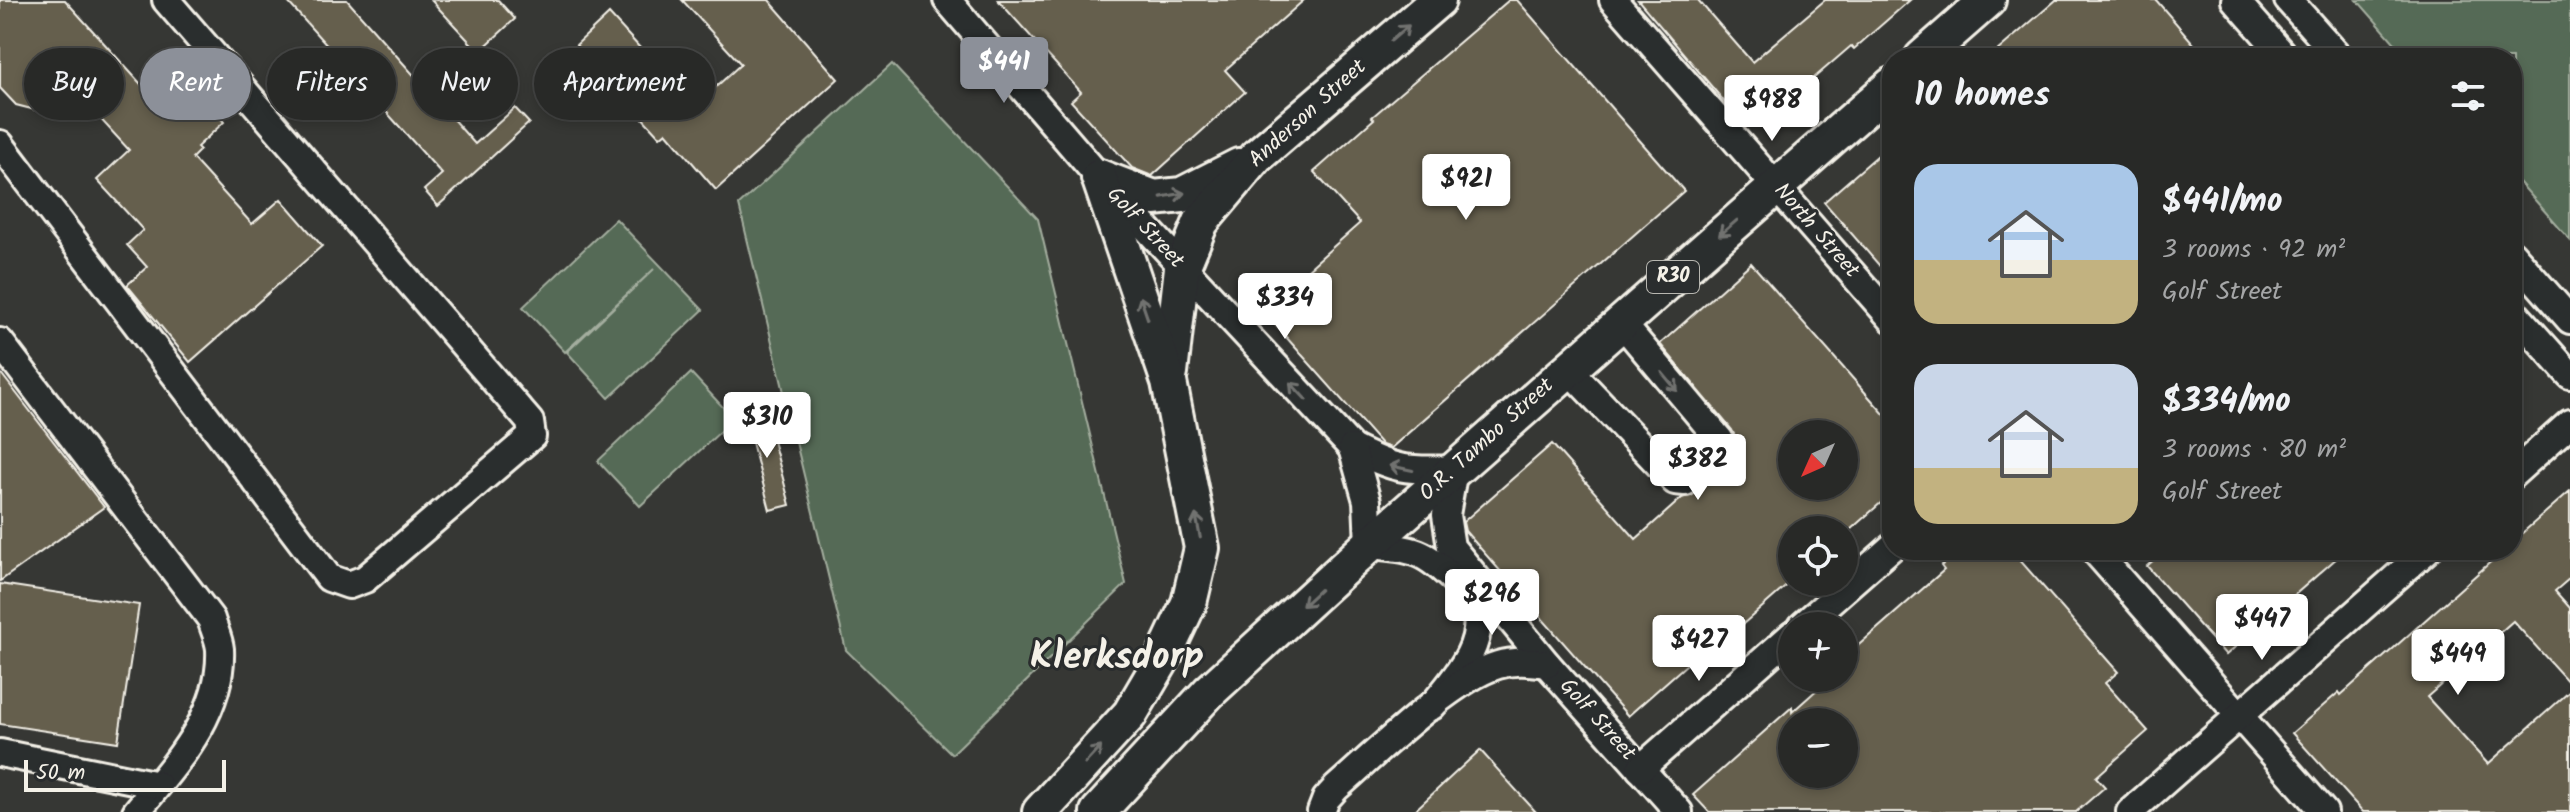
<!DOCTYPE html>
<html lang="en">
<head>
<meta charset="utf-8">
<style>
	body { margin:0; font-family:Kalam,sans-serif; background:#30312f; color:#f1f3f6; height:100vh; display:flex; flex-direction:column; font-size:30px; white-space:nowrap }
	* { box-sizing:border-box; margin:0 }
	p { font-size:26px; color:#a5a6a7 }
	.icon { flex:none; width:44px; height:44px; fill:none; stroke:currentColor; stroke-width:2; stroke-linecap:round; stroke-linejoin:round }
	.map { position:relative; flex:1; overflow:hidden }
	.sheet { position:absolute; left:1882px; top:48px; width:640px; height:512px; display:flex; flex-direction:column; background:#282927; border-radius:32px; box-shadow:0 4px 12px #0003,0 0 0 2px #444544 }
	.sheet>* { flex:none }
	.top-card { position:absolute; left:24px; top:48px; width:760px; height:72px; display:flex; gap:16px }
	.needle { width:52px; rotate:225deg }
	.controls { position:absolute; left:1778px; top:420px; display:grid; gap:16px }
	.controls a { display:grid; place-items:center; width:80px; height:80px; border-radius:50%; background:#282927; box-shadow:0 4px 12px #0003,0 0 0 2px #444544; font-size:40px }
	.scale { position:absolute; left:24px; bottom:20px; width:202px; box-sizing:border-box; padding-left:8px; border:4px solid #f4f1e8; border-top:0; font-size:22px; line-height:28px; white-space:nowrap; color:#f4f1e8; -webkit-text-stroke:6px #2a2d2e; paint-order:stroke }
	.price { position:absolute; translate:-50% -68px; padding:0 18px; border-radius:8px; background:#fff; color:#222; font-size:26px; line-height:52px; filter:drop-shadow(0 2px 4px #0008) }
	.price::after { content:''; position:absolute; left:50%; top:48px; width:24px; height:18px; margin-left:-12px; background:inherit; clip-path:polygon(0 0,100% 0,50% 100%) }
	.price.on { background:#8c9099; color:#fff }
	ul { padding:0; list-style:none }
	li { display:flex; align-items:center; gap:24px; height:200px; padding:0 32px }
	li span { display:grid; place-items:center; flex:none; width:224px; height:160px; border-radius:24px; color:#555 }
	li>.icon { margin-inline-start:auto }
	span .icon { width:96px; height:96px; fill:#fffc; stroke-width:1 }
	li b { font-size:34px }
	h2 { display:flex; justify-content:space-between; align-items:center; height:96px; padding:0 32px; font-size:34px }
	.pill { padding:0 28px; border-radius:36px; background:#282927; box-shadow:0 4px 12px #0003,0 0 0 2px #444544; font-size:28px; line-height:72px }
	.pill.on { background:#8c9099; color:#fff }
	.map>svg:first-child { display:block }
	.green { fill:#556a56; stroke:#a4ae9f; stroke-width:2 }
	.building { fill:#655e4e; stroke:#f4f1e8; stroke-width:2; fill-rule:evenodd }
	.lines { fill:none; stroke-linecap:round; stroke-linejoin:round }
	.minor-casing { stroke:#f4f1e8; stroke-width:32 }
	.major-casing { stroke:#f4f1e8; stroke-width:40 }
	.minor { stroke:#2a2d2e; stroke-width:26 }
	.major { stroke:#2a2d2e; stroke-width:34 }
	.oneway { stroke:#71726f }
	.labels { text-anchor:middle; dominant-baseline:central; stroke-width:6; stroke-linejoin:round; paint-order:stroke }
	.shield { fill:#2a2d2e; stroke:#b7b6b0; stroke-width:2 }
	.shield-label { font-size:20px; font-weight:bold; fill:#f4f1e8 }
	.street-label { font-size:22px; fill:#f4f1e8; stroke:#2a2d2e }
	.town-label { font-size:38px; font-weight:bold; fill:#f4f1e8; stroke:#2a2d2e }
</style>
</head>
<body>
<div class="map">
<svg width="2570" height="812" viewBox="0 0 2570 812">
	<rect width="100%" height="100%" fill="#363734"/>
	<filter id="ink" filterUnits="userSpaceOnUse"><feTurbulence type="fractalNoise" baseFrequency=".0125" numOctaves="2"/><feDisplacementMap in="SourceGraphic" scale="16" xChannelSelector="R" yChannelSelector="G"/><feConvolveMatrix kernelMatrix="1 2 1 2 8 2 1 2 1" color-interpolation-filters="sRGB"/></filter>
	<g filter="url(#ink)">
		<!-- green -->
		<g class="green">
			<polygon points="2357,0 2570,0 2570,240 2512,174 2512,58 2408,58"/>
			<polygon points="892,64 1038,219 1126,584 952,754 846,650 739,205"/>
			<polygon points="616,219 703,310 609,398 567,352 654,269 565,352 523,307"/>
			<polygon points="691,373 734,419 640,506 598,461"/>
		</g>
		<!-- building -->
		<g class="building">
			<polygon points="0,0 65,0 168,114 195,90 224,122 197,147 200,150 192,158 252,224 281,199 322,246 190,362 127,285 147,267 127,245 143,230 97,180 129,150 86,103 47,113 16,105 0,88"/>
			<polygon points="286,0 347,0 475,144 515,108 529,123 438,206 424,190 442,174"/>
			<polygon points="431,0 498,0 515,19 479,52"/>
			<polygon points="682,0 769,0 838,79 716,190 666,132 660,137 576,45 609,14 694,107 741,64"/>
			<polygon points="998,0 1304,0 1225,70 1245,92 1152,176 1132,168 1071,101 1081,92"/>
			<polygon points="1509,0 1517,0 1684,191 1391,448 1382,445 1262,310 1360,223 1314,172 1374,119 1372,117"/>
			<polygon points="1638,0 1698,0 1752,62 1825,0 1910,0 1854,49 1851,46 1770,116 1734,113"/>
			<polygon points="2056,0 2156,0 2206,58 1989,58"/>
			<polygon points="1892,143 1892,280 1824,202"/>
			<path d="M1751 263 1892 423V493L1850 530H1792V581L1734 632 1729 627 1628 716 1465 531 1463 522 1552 444 1636 539 1682 498 1696 493 1737 450 1736 439 1732 430 1660 344ZM1792 434H1844V486H1792Z"/>
			<polygon points="0,372 104,507 0,581"/>
			<polygon points="765,410 790,505 770,510 745,416"/>
			<polygon points="2570,491 2570,578 2555,591 2570,608 2570,684 2513,621 2427,697 2488,764 2570,691 2570,812 2363,812 2292,733 2339,692 2341,695 2504,550 2512,550 2512,542"/>
			<path d="M1960 550H2011L2118 672 2105 683 2148 731 2096 777 2105 787 2076 812H1709L1693 795 1792 707V712L1830 678H1844V658L1944 570 1941 566ZM1792 722H1844V774H1792Z"/>
			<polygon points="2165,550 2346,550 2226,655 2147,566"/>
			<polygon points="0,584 139,605 118,742 0,724"/>
			<polygon points="1480,750 1536,812 1413,812"/>
		</g>
		<g class="lines">
			<defs>
				<g id="minor">
					<path d="M947 0 1099 177 1352 448C1395 470 1406 471 1454 469L1446 515 1451 547 1547 664 1679 812"/>
					<polyline points="1613,0 1892,319"/>
					<polyline points="2235,0 2286,58"/>
					<polyline points="2288,0 2340,58"/>
					<polyline points="0,144 329,578 349,585 365,579 532,436 530,422 166,0"/>
					<polyline points="2512,254 2570,320"/>
					<polyline points="2512,310 2570,375"/>
					<path d="M0 342 211 619C214 629 219 639 220 649 223 714 174 765 136 812"/>
					<polyline points="1567,368 1675,481 1685,482 1720,446 1720,440 1621,322"/>
					<path d="M1352 448 1367 501 1369 545C1414 549 1424 550 1457 583 1462 588 1472 594 1474 601 1489 642 1456 677 1432 706"/>
					<polyline points="2512,475 2570,423"/>
					<polyline points="2094,550 2324,812"/>
					<polyline points="1802,626 1892,547"/>
					<polyline points="0,753 158,785"/>
					<polyline points="1640,769 1792,635"/>
					<path d="M1321 812 1326 799 1336 788C1375 754 1451 679 1498 665 1515 660 1530 662 1547 664"/>
					<polyline points="2130,812 2427,550"/>
				</g>
				<g id="major">
					<polyline points="1922,58 1988,0"/>
					<polyline points="1099,177 1154,198 1182,195 1239,166"/>
					<polyline points="1170,373 1182,268 1201,222 1256,157 1438,0"/>
					<polyline points="1040,812 1130,714 1164,656 1189,603 1202,548 1169,382 1099,177"/>
					<polyline points="1098,812 1209,692 1369,545 1892,85"/>
				</g>
			</defs>
			<!-- minor casing -->
			<use href="#minor" class="minor-casing"/>
			<!-- major casing -->
			<use href="#major" class="major-casing"/>
			<!-- minor -->
			<use href="#minor" class="minor"/>
			<!-- major -->
			<use href="#major" class="major"/>
		</g>
		<!-- one-way arrows -->
		<defs><path id="oneway-shaft" d="M-6 0H5M1.5-3L5.5 0L1.5 3" fill="none" stroke-width="1.6" stroke-linecap="round" stroke-linejoin="round" transform="scale(2)"/></defs>
		<g class="oneway">
			<use href="#oneway-shaft" transform="translate(1400 33) rotate(-41)"/>
			<use href="#oneway-shaft" transform="translate(1173 195) rotate(-10)"/>
			<use href="#oneway-shaft" transform="translate(1728 228) rotate(139)"/>
			<use href="#oneway-shaft" transform="translate(1144 308) rotate(-109)"/>
			<use href="#oneway-shaft" transform="translate(1670 382) rotate(50)"/>
			<use href="#oneway-shaft" transform="translate(1298 391) rotate(-133)"/>
			<use href="#oneway-shaft" transform="translate(1401 468) rotate(-168)"/>
			<use href="#oneway-shaft" transform="translate(1198 526) rotate(-101)"/>
			<use href="#oneway-shaft" transform="translate(1311 598) rotate(137)"/>
			<use href="#oneway-shaft" transform="translate(1093 755) rotate(-47)"/>
		</g>
	</g>
	<g class="labels">
		<!-- shield labels -->
		<rect class="shield" x="1647" y="261" width="52" height="32" rx="6"/>
		<g class="shield-label">
			<text x="1673" y="277">R30</text>
		</g>
		<!-- street labels -->
		<g class="street-label">
			<text transform="translate(1308 114) rotate(-42)">Anderson Street</text>
			<text transform="translate(1145 228) rotate(47)">Golf Street</text>
			<text transform="translate(1816 231) rotate(49)">North Street</text>
			<text transform="translate(1487 440) rotate(-42)">O.R. Tambo Street</text>
			<text transform="translate(1597 720) rotate(48)">Golf Street</text>
		</g>
		<!-- town labels -->
		<g class="town-label">
			<text x="1117" y="658">Klerksdorp</text>
		</g>
	</g>
</svg>
<div class="controls">
<a><svg class="needle" viewBox="-14 -14 28 28"><path d="M0-13l5 13h-10z" fill="#e53935"/><path d="M0 13l5-13h-10z" fill="#a5a6a7"/></svg></a>
<a><svg class="icon" aria-label="locate" viewBox="0 0 24 24"><circle cx="12" cy="12" r="6"/><path d="M12 2v4M12 18v4M2 12h4M18 12h4"/></svg></a>
<a>+</a>
<a>−</a>
</div>
<div class="scale">50 m</div>
<b class="price on" style="left:1004px;top:105px">$441</b>
<b class="price" style="left:1772px;top:143px">$988</b>
<b class="price" style="left:1466px;top:222px">$921</b>
<b class="price" style="left:1285px;top:341px">$334</b>
<b class="price" style="left:767px;top:460px">$310</b>
<b class="price" style="left:1698px;top:502px">$382</b>
<b class="price" style="left:1492px;top:637px">$296</b>
<b class="price" style="left:2262px;top:662px">$447</b>
<b class="price" style="left:1699px;top:683px">$427</b>
<b class="price" style="left:2458px;top:697px">$449</b>
<div class="top-card">
<a class="pill">Buy</a>
<a class="pill on">Rent</a>
<a class="pill">Filters</a>
<a class="pill">New</a>
<a class="pill">Apartment</a>
</div>
<section class="sheet">
<h2>10 homes<svg class="icon" aria-label="filters" viewBox="0 0 24 24"><path d="M4 7h16M4 17h16"/><circle cx="9" cy="7" r="2"/><circle cx="15" cy="17" r="2"/></svg></h2>
<ul>
<li><span style="background:linear-gradient(#a9c7e8 60%,#c2b280 0)"><svg class="icon" aria-label="home" viewBox="0 0 24 24"><path d="M3 11l9-7 9 7M6 9v11h12V9"/></svg></span><div><b>$441/mo</b><p>3 rooms · 92 m²</p><p>Golf Street</p></div></li>
<li><span style="background:linear-gradient(#c9d6e8 65%,#c2b280 0)"><svg class="icon" aria-label="home" viewBox="0 0 24 24"><path d="M3 11l9-7 9 7M6 9v11h12V9"/></svg></span><div><b>$334/mo</b><p>3 rooms · 80 m²</p><p>Golf Street</p></div></li>
</ul>
</section>
</div>
</body>
</html>
